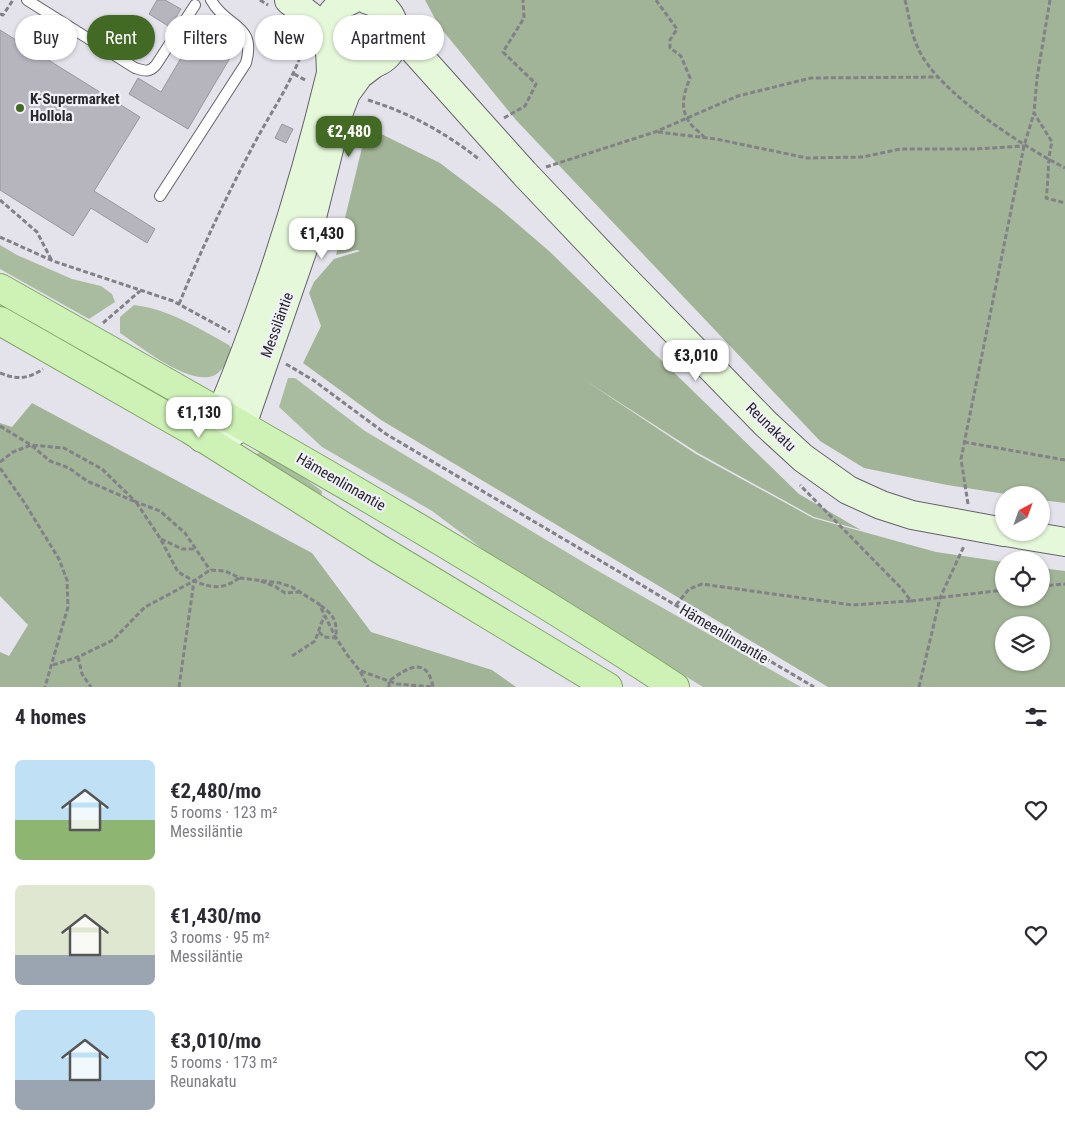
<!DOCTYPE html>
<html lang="en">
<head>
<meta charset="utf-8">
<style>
	body { margin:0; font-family:"Roboto Condensed",sans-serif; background:#f7f7f7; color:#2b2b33; height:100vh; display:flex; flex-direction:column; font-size:19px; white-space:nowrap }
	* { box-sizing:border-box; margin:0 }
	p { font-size:16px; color:#7c7c81 }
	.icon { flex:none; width:28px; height:28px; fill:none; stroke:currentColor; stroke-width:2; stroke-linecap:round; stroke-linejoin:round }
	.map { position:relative; height:687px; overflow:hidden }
	.panel { display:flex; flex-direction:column; background:#fff; flex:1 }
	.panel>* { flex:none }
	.guide { position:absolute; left:15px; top:15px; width:500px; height:45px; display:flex; gap:10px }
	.needle { width:32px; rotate:41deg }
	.buttons { position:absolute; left:995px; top:486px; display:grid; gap:10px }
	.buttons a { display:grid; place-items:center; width:55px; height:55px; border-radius:50%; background:#fff; box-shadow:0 1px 4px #0004; font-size:25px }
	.price { position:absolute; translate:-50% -42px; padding:0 11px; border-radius:10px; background:#fff; color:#222; font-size:16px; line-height:32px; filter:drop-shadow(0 1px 2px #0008) }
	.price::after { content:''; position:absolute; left:50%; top:30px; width:15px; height:11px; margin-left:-8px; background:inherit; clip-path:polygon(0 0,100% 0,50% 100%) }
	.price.on { background:#436a25; color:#fff }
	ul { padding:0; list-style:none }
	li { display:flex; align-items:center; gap:15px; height:125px; padding:0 15px }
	li span { display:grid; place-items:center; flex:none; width:140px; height:100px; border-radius:8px; color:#555 }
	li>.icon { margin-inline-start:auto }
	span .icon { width:60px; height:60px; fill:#fffc; stroke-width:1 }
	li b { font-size:21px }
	h2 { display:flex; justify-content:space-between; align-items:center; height:60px; padding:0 15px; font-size:21px }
	.tag { padding:0 18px; border-radius:22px; background:#fff; box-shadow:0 1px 4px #0004; font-size:18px; line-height:45px }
	.tag.on { background:#436a25; color:#fff }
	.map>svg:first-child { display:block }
	.green { fill:#aabc9f }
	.forest { fill:#a2b497; fill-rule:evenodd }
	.building { fill:#b6b5be; stroke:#98979f }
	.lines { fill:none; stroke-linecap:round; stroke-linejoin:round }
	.lane-casing { stroke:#64636a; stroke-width:12 }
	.secondary-casing { stroke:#64636a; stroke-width:30 }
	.primary-casing { stroke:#7fa666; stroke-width:30 }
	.path { stroke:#828187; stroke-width:3; stroke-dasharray:5 2.5; stroke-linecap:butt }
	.lane { stroke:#fff; stroke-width:10 }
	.secondary { stroke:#e6f8da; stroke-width:28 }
	.primary { stroke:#cef2b6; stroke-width:28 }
	.poi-dot { fill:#436a25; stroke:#f1f0f9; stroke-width:2 }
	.labels { text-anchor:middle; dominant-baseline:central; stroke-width:4.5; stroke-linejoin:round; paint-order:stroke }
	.poi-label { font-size:15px; font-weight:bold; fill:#29292c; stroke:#f1f0f9; text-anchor:start }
	.street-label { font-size:15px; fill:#29292c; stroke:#f1f0f9 }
</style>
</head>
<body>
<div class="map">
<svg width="1065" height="687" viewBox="0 0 1065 687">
	<rect width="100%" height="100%" fill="#e4e3ec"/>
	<!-- green -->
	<g class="green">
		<polygon points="0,245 17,255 72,279 101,286 112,294 115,302 89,319 0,269"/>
		<path d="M134 305C169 309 198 328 229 345L234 353C229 359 221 373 213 376 188 385 141 347 120 333V317Z"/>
		<polygon points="288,378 295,378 365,431 593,568 801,687 703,687 492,556 432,511 322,447 279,407"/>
		<polygon points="261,452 297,473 322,491 321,498 254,455"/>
	</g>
	<!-- forest -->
	<g class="forest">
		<polygon points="425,0 1065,0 1065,503 1041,500 1041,495 1012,495 947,485 864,468 820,441 516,120 439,26"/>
		<path d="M367 127 440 163 499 208 549 251 799 494 861 530 814 517 698 453 583 379 696 454 813 518 936 552 1004 562V598H1041V568L1065 571V687H828L381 420 303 363 321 326 309 293 314 282 334 259 360 251 357 250 336 255ZM1004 625H1041V662H1004Z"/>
		<polygon points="32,403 312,553 371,632 492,670 516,687 0,687 0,652 9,656 28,625 0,596 0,423 12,427"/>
	</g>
	<!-- building -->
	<g class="building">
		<polygon points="157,0 165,0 181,9 170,27 149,14"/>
		<polygon points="204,19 240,41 188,129 129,94 138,78 161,92"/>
		<polygon points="0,30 140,117 94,191 155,229 147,243 91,208 73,236 0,190"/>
		<polygon points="282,124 293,129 286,143 275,138"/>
	</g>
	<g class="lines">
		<defs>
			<g id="lane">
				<path d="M27 0 135 68C145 71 149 73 156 65L195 5"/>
				<path d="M160 196 246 63C257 23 226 28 211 0"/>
			</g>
			<g id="secondary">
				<path d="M289 0C302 11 320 20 326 37"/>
				<path d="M351 0C340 5 331 11 327 24 312 79 410 80 393 22 389 11 380 3 368 0"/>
				<polyline points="395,29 524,173 614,268 766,424 803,458 848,490 881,505 912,515 1004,532"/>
				<path d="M220 436 221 413C267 303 303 189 331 73L330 48"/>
				<path d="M202 438C219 438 230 437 242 425L307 237 337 117 346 93 359 75 372 65"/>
				<polyline points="1006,532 1065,542"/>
			</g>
			<g id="primary">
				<path d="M0 288C228 417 456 544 675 687"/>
				<polyline points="0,321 189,429 381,550 608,687"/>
			</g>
		</defs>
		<!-- lane casing -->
		<use href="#lane" class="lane-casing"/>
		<!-- secondary casing -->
		<use href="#secondary" class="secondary-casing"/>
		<!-- primary casing -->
		<use href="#primary" class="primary-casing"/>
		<!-- path -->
		<g class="path">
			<polyline points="260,0 268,5"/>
			<path d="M656 0 677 29 670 40V48L681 56 690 78C684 93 679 108 690 123 693 128 700 132 704 137"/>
			<path d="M905 0C909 15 911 34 918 48 936 91 1024 147 1065 168"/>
			<path d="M1050 0 1037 78 1034 113 1052 142C1047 161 1049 179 1046 198L1065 203"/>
			<polyline points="0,14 3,15 13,0"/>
			<polyline points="294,74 307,81"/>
			<path d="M368 100C410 113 446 133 480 160"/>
			<polyline points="504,118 525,106 536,84 503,52 524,18 523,0"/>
			<polyline points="658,132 716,139 807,158 863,157 900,149 975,149 1024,146"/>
			<polyline points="546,167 655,132 738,96 811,78 938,77"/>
			<polyline points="0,200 37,232 52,261"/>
			<polyline points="0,237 53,261 173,301 230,332"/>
			<path d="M179 304C201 250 226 197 254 144 271 112 293 81 304 46"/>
			<polyline points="103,323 140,291"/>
			<polyline points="286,364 313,380 386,434 814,687"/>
			<path d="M0 373C17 380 28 379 43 369"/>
			<polyline points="0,426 31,445 50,461 69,468 87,481 136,502 160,538 178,572 194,581 210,570 225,571 240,578 280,583 292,587 319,604 336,638 348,656 360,671 368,687"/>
			<polyline points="964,442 1065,460"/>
			<polyline points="0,462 13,452 31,445 64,448 102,469 136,502 160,511 185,533 210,570"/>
			<polyline points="0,468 24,502 59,559 67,580 68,607 45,687"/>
			<polyline points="968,504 961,459 1024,146 1034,113"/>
			<polyline points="161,539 182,549 196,549"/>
			<polyline points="261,581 276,587 285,593 299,592"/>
			<polyline points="1041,586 1065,584"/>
			<polyline points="911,601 1004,590"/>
			<polyline points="676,605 689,589 702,584 852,605 911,601 902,589 800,485"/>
			<path d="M319 632 324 637 336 638C337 619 334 616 319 604"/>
			<polyline points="292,656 315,641 324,616"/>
			<polyline points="78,657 82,674 91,687"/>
			<polyline points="53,665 78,657 113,640 145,607 194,581"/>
			<polyline points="361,671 397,684 434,687"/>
			<path d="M179 687 194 581C211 588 223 590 239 578"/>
			<path d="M389 687V681C407 668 427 655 433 687"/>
			<polyline points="919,687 940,598 964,546"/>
		</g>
		<!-- lane -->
		<use href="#lane" class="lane"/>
		<!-- secondary -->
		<use href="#secondary" class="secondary"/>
		<!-- primary -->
		<use href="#primary" class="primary"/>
	</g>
	<!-- markers -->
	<circle class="poi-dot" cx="20" cy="108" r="5"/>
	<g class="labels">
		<!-- poi labels -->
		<g class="poi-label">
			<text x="30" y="99">K-Supermarket<tspan x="30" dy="17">Hollola</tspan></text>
		</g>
		<!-- street labels -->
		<g class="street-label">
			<text transform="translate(277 325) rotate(-70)">Messiläntie</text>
			<text transform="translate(771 427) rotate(44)">Reunakatu</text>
			<text transform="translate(341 482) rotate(30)">Hämeenlinnantie</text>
			<text transform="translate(724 634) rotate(31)">Hämeenlinnantie</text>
		</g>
	</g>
</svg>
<div class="buttons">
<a><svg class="needle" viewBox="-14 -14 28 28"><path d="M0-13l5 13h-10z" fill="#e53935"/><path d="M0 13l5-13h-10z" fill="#7c7c81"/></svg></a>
<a><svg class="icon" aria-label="locate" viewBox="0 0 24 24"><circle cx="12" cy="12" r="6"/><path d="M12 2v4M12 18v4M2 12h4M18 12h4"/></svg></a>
<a><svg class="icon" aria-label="layers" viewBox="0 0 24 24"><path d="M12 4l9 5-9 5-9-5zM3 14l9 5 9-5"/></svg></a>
</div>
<b class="price on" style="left:349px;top:158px">€2,480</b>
<b class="price" style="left:322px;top:260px">€1,430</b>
<b class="price" style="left:696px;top:382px">€3,010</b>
<b class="price" style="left:199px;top:439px">€1,130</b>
<div class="guide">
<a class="tag">Buy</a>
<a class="tag on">Rent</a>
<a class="tag">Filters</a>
<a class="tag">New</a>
<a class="tag">Apartment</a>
</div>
</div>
<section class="panel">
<h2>4 homes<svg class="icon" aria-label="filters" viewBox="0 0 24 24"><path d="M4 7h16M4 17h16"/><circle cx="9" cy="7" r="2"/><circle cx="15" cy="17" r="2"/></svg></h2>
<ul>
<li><span style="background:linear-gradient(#bfe0f5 60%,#8fb573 0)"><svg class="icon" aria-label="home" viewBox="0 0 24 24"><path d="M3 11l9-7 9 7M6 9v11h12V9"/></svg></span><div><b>€2,480/mo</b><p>5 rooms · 123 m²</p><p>Messiläntie</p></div><svg class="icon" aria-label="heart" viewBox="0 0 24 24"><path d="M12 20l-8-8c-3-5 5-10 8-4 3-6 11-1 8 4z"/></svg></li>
<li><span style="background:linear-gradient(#dfe7d0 70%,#9aa5b1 0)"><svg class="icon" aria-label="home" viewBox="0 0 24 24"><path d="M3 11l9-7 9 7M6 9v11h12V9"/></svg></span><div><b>€1,430/mo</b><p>3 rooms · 95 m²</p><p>Messiläntie</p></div><svg class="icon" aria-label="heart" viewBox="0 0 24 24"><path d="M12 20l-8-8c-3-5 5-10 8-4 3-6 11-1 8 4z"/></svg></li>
<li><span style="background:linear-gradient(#bfe0f5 70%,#9aa5b1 0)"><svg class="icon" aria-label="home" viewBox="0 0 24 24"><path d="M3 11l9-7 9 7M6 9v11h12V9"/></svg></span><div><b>€3,010/mo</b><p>5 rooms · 173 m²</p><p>Reunakatu</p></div><svg class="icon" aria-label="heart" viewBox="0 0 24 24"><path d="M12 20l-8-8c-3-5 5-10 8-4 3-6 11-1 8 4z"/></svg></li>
</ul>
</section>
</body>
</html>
